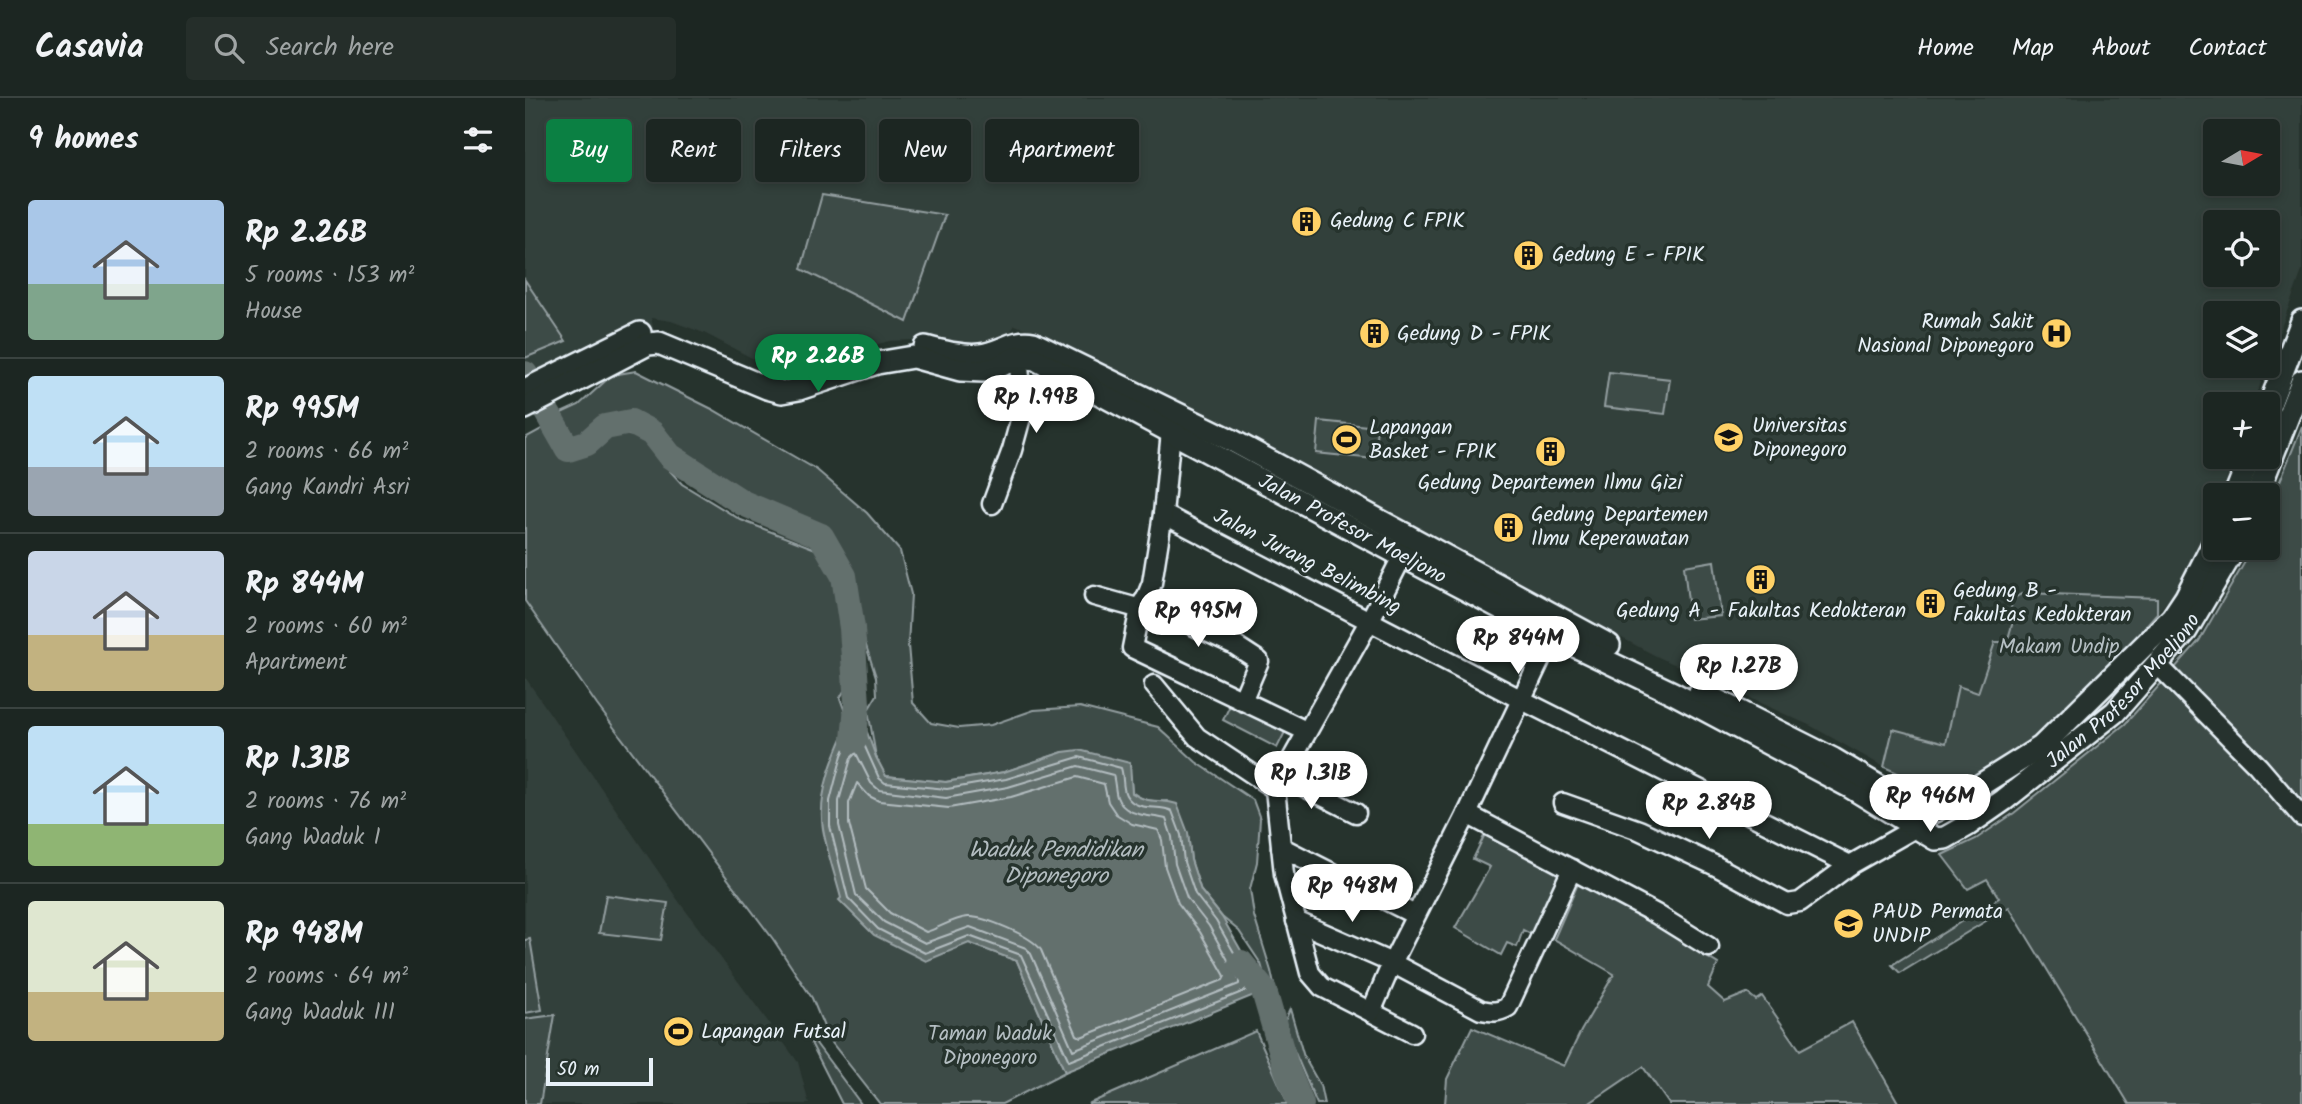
<!DOCTYPE html>
<html lang="en">
<head>
<meta charset="utf-8">
<style>
	body { margin:0; font-family:Kalam,sans-serif; background:#252e2a; color:#f1f3f6; height:100vh; display:flex; flex-direction:column; font-size:26px; white-space:nowrap }
	* { box-sizing:border-box; margin:0 }
	p { font-size:23px; color:#a0a5a5 }
	.icon { flex:none; width:38px; height:38px; fill:none; stroke:currentColor; stroke-width:2; stroke-linecap:round; stroke-linejoin:round }
	.map { position:relative; flex:1; overflow:hidden }
	.side { display:flex; flex-direction:column; background:#1c2622; width:525px }
	.side>* { flex:none }
	.top-card { position:absolute; left:21px; top:21px; width:665px; height:63px; display:flex; gap:14px }
	.needle { width:46px; rotate:80deg }
	.buttons { position:absolute; left:1678px; top:21px; display:grid; gap:14px }
	.buttons a { display:grid; place-items:center; width:77px; height:77px; border-radius:7px; background:#1c2622; box-shadow:0 4px 10px #0003,0 0 0 2px #3a4340; font-size:35px }
	.scale { position:absolute; left:21px; bottom:18px; width:107px; box-sizing:border-box; padding-left:7px; border:4px solid #e8f1f8; border-top:0; font-size:19px; line-height:24px; white-space:nowrap; color:#e8f1f8; -webkit-text-stroke:5px #26332d; paint-order:stroke }
	.price { position:absolute; translate:-50% -60px; padding:0 16px; border-radius:24px; background:#fff; color:#222; font-size:23px; line-height:46px; filter:drop-shadow(0 2px 4px #0008) }
	.price::after { content:''; position:absolute; left:50%; top:42px; width:21px; height:16px; margin-left:-10px; background:inherit; clip-path:polygon(0 0,100% 0,50% 100%) }
	.price.selected { background:#0b8043; color:#fff }
	ul { padding:0; list-style:none }
	li { display:flex; align-items:center; gap:21px; height:175px; padding:0 28px }
	li+li { border-top:2px solid #3a4340 }
	li span { display:grid; place-items:center; flex:none; width:196px; height:140px; border-radius:7px; color:#555 }
	li>.icon { margin-inline-start:auto }
	span .icon { width:84px; height:84px; fill:#fffc; stroke-width:1 }
	li b { font-size:30px }
	h2 { display:flex; justify-content:space-between; align-items:center; height:84px; padding:0 28px; font-size:30px }
	.tag { padding:0 24px; border-radius:7px; background:#1c2622; box-shadow:0 4px 10px #0003,0 0 0 2px #3a4340; font-size:24px; line-height:63px }
	.tag.selected { background:#0b8043; color:#fff }
	header { display:flex; align-items:center; gap:42px; box-sizing:border-box; height:98px; padding:0 35px; background:#1c2622; border-bottom:2px solid #3a4340 }
	header strong { font-size:33px }
	nav { display:flex; gap:38px; margin-inline-start:auto; font-size:24px }
	.search { width:490px; height:63px; background:#252e2a; display:flex; align-items:center; gap:18px; box-sizing:border-box; padding:0 24px; border-radius:7px; color:#a0a5a5; font-size:26px }
	main { display:flex; flex:1; min-height:0 }
	.map>svg:first-child { display:block }
	.built { fill:#333f3a; fill-rule:evenodd }
	.green { fill:#3e4b47; stroke:#939ea0; stroke-width:2 }
	.water { fill:#636f6d; stroke:#98a3a5; stroke-width:2 }
	.lines { fill:none; stroke-linecap:round; stroke-linejoin:round }
	.shore { stroke:#b3bdc0; stroke-width:2 }
	.river { stroke:#636f6d; stroke-width:26 }
	.minor-casing { stroke:#e8f1f8; stroke-width:23 }
	.tertiary-casing { stroke:#e8f1f8; stroke-width:26 }
	.minor { stroke:#26332d; stroke-width:18 }
	.tertiary { stroke:#26332d; stroke-width:21 }
	.labels { text-anchor:middle; dominant-baseline:central; stroke-width:7; stroke-linejoin:round; paint-order:stroke }
	.poi-label { font-size:21px; fill:#e8f1f8; stroke:#26332d; text-anchor:start }
	.street-label { font-size:21px; fill:#e8f1f8; stroke:#26332d }
	.park-label { font-size:21px; fill:#b5bfc3; stroke:#26332d }
	.water-label { font-size:23px; font-style:italic; fill:#b3bdc0; stroke:#26332d }
</style>
</head>
<body>
<header>
<strong>Casavia</strong>
<div class="search"><svg class="icon" aria-label="search" viewBox="0 0 24 24"><circle cx="10" cy="10" r="6"/><path d="M15 15l6 6"/></svg>Search here</div>
<nav><a>Home</a><a>Map</a><a>About</a><a>Contact</a></nav>
</header>
<main>
<section class="side">
<h2>9 homes<svg class="icon" aria-label="filters" viewBox="0 0 24 24"><path d="M4 7h16M4 17h16"/><circle cx="9" cy="7" r="2"/><circle cx="15" cy="17" r="2"/></svg></h2>
<ul>
<li><span style="background:linear-gradient(#a9c7e8 60%,#7fa58c 0)"><svg class="icon" aria-label="home" viewBox="0 0 24 24"><path d="M3 11l9-7 9 7M6 9v11h12V9"/></svg></span><div><b>Rp 2.26B</b><p>5 rooms · 153 m²</p><p>House</p></div></li>
<li><span style="background:linear-gradient(#bfe0f5 65%,#9aa5b1 0)"><svg class="icon" aria-label="home" viewBox="0 0 24 24"><path d="M3 11l9-7 9 7M6 9v11h12V9"/></svg></span><div><b>Rp 995M</b><p>2 rooms · 66 m²</p><p>Gang Kandri Asri</p></div></li>
<li><span style="background:linear-gradient(#c9d6e8 60%,#c2b280 0)"><svg class="icon" aria-label="home" viewBox="0 0 24 24"><path d="M3 11l9-7 9 7M6 9v11h12V9"/></svg></span><div><b>Rp 844M</b><p>2 rooms · 60 m²</p><p>Apartment</p></div></li>
<li><span style="background:linear-gradient(#bfe0f5 70%,#8fb573 0)"><svg class="icon" aria-label="home" viewBox="0 0 24 24"><path d="M3 11l9-7 9 7M6 9v11h12V9"/></svg></span><div><b>Rp 1.31B</b><p>2 rooms · 76 m²</p><p>Gang Waduk I</p></div></li>
<li><span style="background:linear-gradient(#dfe7d0 65%,#c2b280 0)"><svg class="icon" aria-label="home" viewBox="0 0 24 24"><path d="M3 11l9-7 9 7M6 9v11h12V9"/></svg></span><div><b>Rp 948M</b><p>2 rooms · 64 m²</p><p>Gang Waduk III</p></div></li>
</ul>
</section>
<div class="map">
<svg width="1777" height="1006" viewBox="0 0 1777 1006">
	<rect width="100%" height="100%" fill="#26332d"/>
	<filter id="ink" filterUnits="userSpaceOnUse"><feTurbulence type="fractalNoise" baseFrequency=".0143" numOctaves="2"/><feDisplacementMap in="SourceGraphic" scale="14" xChannelSelector="R" yChannelSelector="G"/><feConvolveMatrix kernelMatrix="1 2 1 2 8 2 1 2 1" color-interpolation-filters="sRGB"/></filter>
	<g filter="url(#ink)">
		<!-- built -->
		<g class="built">
			<path d="M0 0H1777V173L1743 265V215H1690V268H1742L1728 306H1690V359H1709L1696 397H1690V410L1656 487 1583 571 1437 685 1420 696 1359 669 1286 628 1131 558 658 308 535 245 490 227 479 244 468 252 388 242 364 243 261 273 246 270 179 235 146 223 126 220 132 245 0 320ZM1690 33H1743V86H1690ZM1690 124H1743V177H1690Z"/>
			<polygon points="0,579 155,805 273,964 284,1006 0,1006"/>
		</g>
		<!-- green -->
		<g class="green">
			<polygon points="297,97 420,117 382,224 276,171"/>
			<polygon points="0,182 41,243 0,260"/>
			<path d="M111 273 187 311 292 372 342 415 375 453 386 496 383 547 388 605 406 625 434 630 466 627 509 612 555 609 633 629 671 664 728 702 735 721 732 764 725 791 729 818 746 873 753 905 748 907 736 866 714 833 697 819 676 793 666 762 663 735 642 703C627 705 619 703 607 694L604 665 538 654 479 674 420 684 360 678 351 659 343 612 352 597 351 579 337 535 324 474 302 428 224 400 154 352 134 331 109 318 70 327 50 341 32 317 54 307 87 277Z"/>
			<polygon points="1084,274 1145,281 1140,316 1079,309"/>
			<polygon points="794,323 852,329 849,361 791,355"/>
			<polygon points="1777,328 1777,1006 1604,1006 1484,809 1375,875 1367,867 1474,800 1462,781 1443,791 1417,757 1451,741 1489,715 1600,626 1674,543 1728,450 1743,450 1743,413"/>
			<path d="M20 329 40 360 68 351 87 335 119 339 135 362 157 386 216 422 293 452 306 470 313 491 321 536 323 586 315 600 324 625C309 660 298 690 298 729L444 845 492 863 540 974 477 1006H355L304 941 287 900 248 841 72 607 0 503V340Z"/>
			<polygon points="1189,463 1196,518 1165,521 1159,468"/>
			<polygon points="1498,495 1632,500 1632,515 1583,571 1524,631 1481,661 1420,696 1359,669 1368,631 1421,645 1433,588 1453,595 1470,544 1482,544 1487,527 1486,502"/>
			<polygon points="707,603 762,630 752,650 698,622"/>
			<polygon points="960,736 1037,771 1038,781 1009,838 998,832 992,849 982,845 976,857 930,830 965,769 948,761"/>
			<polygon points="1055,781 1193,866 1183,889 1200,904 1222,895 1231,902 1237,898 1275,952 1327,924 1374,1006 1144,1006 1118,969 1063,1006 920,1006 922,981 947,929 1039,968 1056,933 1089,876 1029,841"/>
			<polygon points="81,797 143,805 136,842 74,835"/>
			<polygon points="5,841 17,912 0,915 0,842"/>
			<polygon points="765,911 779,959 795,987 799,1006 792,1006 758,927"/>
			<polygon points="30,917 15,1006 0,1006 0,921"/>
			<polygon points="731,933 763,1006 563,1006"/>
			<polygon points="290,944 336,1006 317,1006 286,945"/>
		</g>
		<!-- water -->
		<path class="water" d="M332 606 351 659 361 678 421 684 479 674 538 654 554 652 605 665 607 695C624 707 634 700 652 706L663 735 666 762 676 793 697 819 739 893 540 974 492 863 444 845 401 863 349 837 314 802 316 800C310 777 302 754 298 731 291 689 316 643 332 606Z"/>
		<g class="lines">
			<!-- shore -->
			<g class="shore">
				<path d="M332 631 354 680 360 685 422 691 481 681 554 659 596 670C599 678 597 690 601 697 611 715 634 706 647 713L656 737 659 764 670 796 691 823 727 886V890L544 963 496 857 444 838 400 855 353 831 323 800 305 728V703L317 657 328 633Z"/>
				<path d="M331 655 346 685 354 692 421 700 483 689 553 668 588 677C590 684 590 692 592 699 599 719 625 717 641 721L647 739 650 766 662 800 684 828 714 882V886L548 952 506 856 501 850 445 829 400 845 359 824 331 797 314 727V703L326 660Z"/>
				<path d="M552 679 579 686 583 704 591 716 607 726 633 732 637 742 640 769 653 805 675 834 700 878 698 882 556 939 552 937 516 852C507 838 459 818 443 819 429 820 414 830 401 834L365 815 341 791 324 726V705L332 685 344 698 354 703 424 710 486 699Z"/>
			</g>
			<!-- river -->
			<g class="river">
				<polyline points="0,276 43,351 62,345 80,329 106,324 127,335 145,358 218,405 296,438 319,478 327,530 332,606 329,642"/>
				<polyline points="716,865 739,893 762,972 776,1006"/>
			</g>
			<defs>
				<g id="minor">
					<polyline points="646,333 638,416 997,602 1325,767 1390,730 1398,722"/>
					<polyline points="467,406 487,352 498,312 492,247"/>
					<polyline points="638,416 627,485 613,520 607,550 781,633"/>
					<polyline points="882,449 845,522 750,691 759,776 785,875 797,889 887,935"/>
					<polyline points="569,498 616,511"/>
					<polyline points="618,504 708,546 734,563 717,603"/>
					<polyline points="1632,566 1733,668 1777,719"/>
					<polyline points="629,587 672,639 750,691"/>
					<polyline points="758,678 831,715"/>
					<polyline points="1038,705 1114,732 1191,768 1262,806 1275,804 1325,767"/>
					<polyline points="942,716 1131,816 1184,849"/>
					<polyline points="756,749 890,817"/>
					<path d="M771 823 867 865 956 912C967 914 973 915 983 909L1047 771"/>
					<polyline points="846,914 868,863 942,716 1027,537"/>
				</g>
				<g id="tertiary">
					<path d="M400 249C417 253 437 259 455 257 475 255 488 241 508 245L708 343 1084 547"/>
					<polyline points="0,292 115,235"/>
					<path id="s1" d="M0 310 123 246 134 245 242 290 257 294 274 291 352 265 388 259 435 272 458 273 473 269 493 259 510 261 877 458 1027 537 1148 595 1325 689 1410 741 1420 740 1443 727 1479 702 1590 614 1661 533 1710 450"/>
					<polyline points="1743,311 1777,223"/>
					<polyline points="1710,397 1725,359"/>
					<polyline points="1732,397 1777,283"/>
					<polyline points="1175,594 1308,661 1360,692 1405,715 1433,701 1516,649 1647,520 1661,499 1690,442"/>
				</g>
			</defs>
			<!-- minor casing -->
			<use href="#minor" class="minor-casing"/>
			<!-- tertiary casing -->
			<use href="#tertiary" class="tertiary-casing"/>
			<!-- minor -->
			<use href="#minor" class="minor"/>
			<!-- tertiary -->
			<use href="#tertiary" class="tertiary"/>
		</g>
	</g>
	<!-- icons -->
	<defs>
		<symbol id="building-disc" viewBox="-11 -11 22 22"><circle r="9.5" fill="#ffd166" stroke="#26332d"/><path d="M-4-6H4V6H1V3H-1V6H-4ZM-2.5-4.3h1.7v1.8h-1.7ZM.8-4.3h1.7v1.8H.8ZM-2.5-1h1.7V.8h-1.7ZM.8-1h1.7V.8H.8Z" fill="#111"/></symbol>
		<symbol id="hospital-disc" viewBox="-11 -11 22 22"><circle r="9.5" fill="#ffd166" stroke="#26332d"/><path d="M-5-5h3v3.5h4V-5h3V5h-3V1.5h-4V5h-3Z" fill="#111"/></symbol>
		<symbol id="university-disc" viewBox="-11 -11 22 22"><circle r="9.5" fill="#ffd166" stroke="#26332d"/><path d="M0-5L7-2L0 1L-7-2ZM-4 1L0 2.5L4 1V4Q0 6-4 4Z" fill="#111"/></symbol>
		<symbol id="stadium-disc" viewBox="-11 -11 22 22"><circle r="9.5" fill="#ffd166" stroke="#26332d"/><path d="M0-5a6.5 5 0 1 0 0 10a6.5 5 0 1 0 0-10ZM-3.5-1.8h7v3.6h-7Z" fill="#111"/></symbol>
		<symbol id="school-disc" viewBox="-11 -11 22 22"><circle r="9.5" fill="#ffd166" stroke="#26332d"/><path d="M0-5L7-2L0 1L-7-2ZM-4 1L0 2.5L4 1V4Q0 6-4 4Z" fill="#111"/></symbol>
	</defs>
	<g fill-rule="evenodd">
		<use href="#building-disc" x="764" y="106" width="35" height="35"/>
		<use href="#building-disc" x="986" y="140" width="35" height="35"/>
		<use href="#building-disc" x="832" y="218" width="35" height="35"/>
		<use href="#hospital-disc" x="1514" y="218" width="35" height="35"/>
		<use href="#university-disc" x="1186" y="322" width="35" height="35"/>
		<use href="#stadium-disc" x="804" y="324" width="35" height="35"/>
		<use href="#building-disc" x="1008" y="336" width="35" height="35"/>
		<use href="#building-disc" x="966" y="412" width="35" height="35"/>
		<use href="#building-disc" x="1218" y="464" width="35" height="35"/>
		<use href="#building-disc" x="1388" y="488" width="35" height="35"/>
		<use href="#school-disc" x="1306" y="808" width="35" height="35"/>
		<use href="#stadium-disc" x="136" y="916" width="35" height="35"/>
	</g>
	<g class="labels">
		<!-- poi labels -->
		<g class="poi-label">
			<text x="805" y="123">Gedung C FPIK</text>
			<text x="1027" y="157">Gedung E - FPIK</text>
			<text x="1509" y="224" text-anchor="end">Rumah Sakit<tspan x="1509" dy="24">Nasional Diponegoro</tspan></text>
			<text x="872" y="236">Gedung D - FPIK</text>
			<text x="1227" y="328">Universitas<tspan x="1227" dy="24">Diponegoro</tspan></text>
			<text x="844" y="330">Lapangan<tspan x="844" dy="24">Basket - FPIK</tspan></text>
			<text x="1025" y="385" text-anchor="middle">Gedung Departemen Ilmu Gizi</text>
			<text x="1006" y="417">Gedung Departemen<tspan x="1006" dy="24">Ilmu Keperawatan</tspan></text>
			<text x="1428" y="493">Gedung B -<tspan x="1428" dy="24">Fakultas Kedokteran</tspan></text>
			<text x="1236" y="513" text-anchor="middle">Gedung A - Fakultas Kedokteran</text>
			<text x="1347" y="814">PAUD Permata<tspan x="1347" dy="24">UNDIP</tspan></text>
			<text x="176" y="934">Lapangan Futsal</text>
		</g>
		<!-- street labels -->
		<g class="street-label">
			<text stroke="none"><textPath href="#s1" startOffset="905">Jalan Profesor Moeljono</textPath></text>
			<text transform="translate(782 464) rotate(27)">Jalan Jurang Belimbing</text>
			<text stroke="none"><textPath href="#s1" startOffset="1808">Jalan Profesor Moeljono</textPath></text>
		</g>
		<!-- park labels -->
		<g class="park-label">
			<text x="1534" y="549">Makam Undip</text>
			<text x="465" y="936">Taman Waduk<tspan x="465" dy="24">Diponegoro</tspan></text>
		</g>
		<!-- water labels -->
		<g class="water-label">
			<text x="531" y="753">Waduk Pendidikan<tspan x="531" dy="26">Diponegoro</tspan></text>
		</g>
	</g>
</svg>
<div class="buttons">
<a><svg class="needle" viewBox="-14 -14 28 28"><path d="M0-13l5 13h-10z" fill="#e53935"/><path d="M0 13l5-13h-10z" fill="#a0a5a5"/></svg></a>
<a><svg class="icon" aria-label="locate" viewBox="0 0 24 24"><circle cx="12" cy="12" r="6"/><path d="M12 2v4M12 18v4M2 12h4M18 12h4"/></svg></a>
<a><svg class="icon" aria-label="layers" viewBox="0 0 24 24"><path d="M12 4l9 5-9 5-9-5zM3 14l9 5 9-5"/></svg></a>
<a>+</a>
<a>−</a>
</div>
<div class="scale">50 m</div>
<b class="price selected" style="left:293px;top:296px">Rp 2.26B</b>
<b class="price" style="left:511px;top:337px">Rp 1.99B</b>
<b class="price" style="left:673px;top:551px">Rp 995M</b>
<b class="price" style="left:993px;top:578px">Rp 844M</b>
<b class="price" style="left:1214px;top:606px">Rp 1.27B</b>
<b class="price" style="left:786px;top:713px">Rp 1.31B</b>
<b class="price" style="left:1405px;top:736px">Rp 946M</b>
<b class="price" style="left:1184px;top:743px">Rp 2.84B</b>
<b class="price" style="left:827px;top:826px">Rp 948M</b>
<div class="top-card">
<a class="tag selected">Buy</a>
<a class="tag">Rent</a>
<a class="tag">Filters</a>
<a class="tag">New</a>
<a class="tag">Apartment</a>
</div>
</div>
</main>
</body>
</html>
